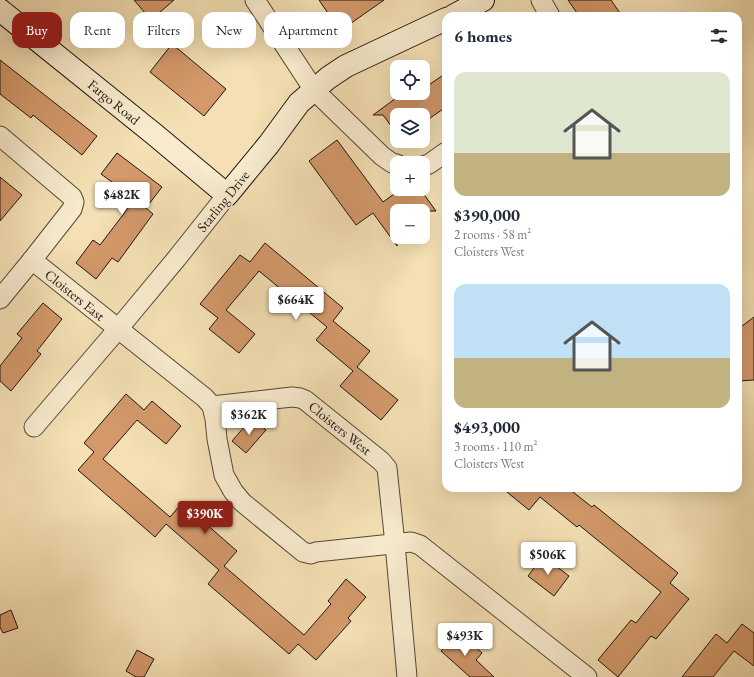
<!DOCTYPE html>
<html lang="en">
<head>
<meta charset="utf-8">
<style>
	body { margin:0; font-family:"EB Garamond",serif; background:#f2f2f3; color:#1f2937; height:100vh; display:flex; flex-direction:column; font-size:15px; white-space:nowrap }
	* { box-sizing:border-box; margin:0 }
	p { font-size:13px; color:#747a83 }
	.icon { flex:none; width:22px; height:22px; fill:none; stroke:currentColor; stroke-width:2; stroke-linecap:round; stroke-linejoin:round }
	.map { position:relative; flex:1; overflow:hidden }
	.panel { position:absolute; left:442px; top:12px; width:300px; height:480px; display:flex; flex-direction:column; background:#fff; border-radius:12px; box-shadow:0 4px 16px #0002 }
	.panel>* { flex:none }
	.hud { position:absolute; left:12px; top:12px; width:370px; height:36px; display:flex; gap:8px }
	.fabs { position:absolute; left:390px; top:60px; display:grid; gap:8px }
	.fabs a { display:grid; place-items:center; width:40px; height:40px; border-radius:8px; background:#fff; box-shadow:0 4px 16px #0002; font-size:20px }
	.price { position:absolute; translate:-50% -34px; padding:0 9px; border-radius:4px; background:#fff; color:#222; font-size:13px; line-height:26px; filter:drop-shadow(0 1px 2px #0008) }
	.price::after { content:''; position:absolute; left:50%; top:24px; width:12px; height:9px; margin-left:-6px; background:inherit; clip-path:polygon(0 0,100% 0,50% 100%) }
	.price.selected { background:#8f2418; color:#fff }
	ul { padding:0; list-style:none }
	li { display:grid; align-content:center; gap:8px; height:212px; padding:0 12px }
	li span { display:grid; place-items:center; height:124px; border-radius:12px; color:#555 }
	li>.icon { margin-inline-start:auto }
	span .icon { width:72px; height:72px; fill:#fffc; stroke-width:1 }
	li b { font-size:17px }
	h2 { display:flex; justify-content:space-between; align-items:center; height:48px; padding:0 12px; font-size:17px }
	.tag { padding:0 14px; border-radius:12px; background:#fff; box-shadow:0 4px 16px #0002; font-size:14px; line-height:36px }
	.tag.selected { background:#8f2418; color:#fff }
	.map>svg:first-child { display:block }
	.building { fill:#d3996b; stroke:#20140f }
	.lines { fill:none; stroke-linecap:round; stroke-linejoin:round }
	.street-casing { stroke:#554738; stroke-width:21 }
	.secondary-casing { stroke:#20140f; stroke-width:24 }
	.street { stroke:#f8ebce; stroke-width:19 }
	.secondary { stroke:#f8ebce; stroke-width:22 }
	.labels { text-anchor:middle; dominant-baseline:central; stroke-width:3; stroke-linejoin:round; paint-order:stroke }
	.street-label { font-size:14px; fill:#20140f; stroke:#f8ebce }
</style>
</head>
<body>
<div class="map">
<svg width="754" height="677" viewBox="0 0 754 677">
	<rect width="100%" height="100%" fill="#f4e0b4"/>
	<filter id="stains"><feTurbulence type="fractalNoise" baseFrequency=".005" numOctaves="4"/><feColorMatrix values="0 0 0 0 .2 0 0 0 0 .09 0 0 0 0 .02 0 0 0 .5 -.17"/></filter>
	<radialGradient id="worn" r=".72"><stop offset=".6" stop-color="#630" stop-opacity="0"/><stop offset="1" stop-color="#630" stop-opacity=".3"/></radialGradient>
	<!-- building -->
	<g class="building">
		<polygon points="134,0 174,0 151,20"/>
		<polygon points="319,0 384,0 340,31"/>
		<polygon points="568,0 611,0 622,16 579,16"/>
		<polygon points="172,44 226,89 204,116 150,72"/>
		<polygon points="0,60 97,136 82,155 33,115 31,118 0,94"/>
		<polygon points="446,73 446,107 423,123 423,115 397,115 397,134 383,115 373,115 403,93 423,93 423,89"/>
		<polygon points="337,140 383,202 401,189 420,189 436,211 397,211 397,246 373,213 356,225 309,161"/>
		<polygon points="117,153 162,187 146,208 153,214 118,262 112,258 96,279 76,263 93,240 100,245 135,199 101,174"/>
		<polygon points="0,177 22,195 0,221"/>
		<polygon points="265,243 343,308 333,321 370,351 357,367 398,400 381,420 340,386 353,371 316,340 327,327 259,271 226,310 255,334 239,353 209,329 218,318 200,304 240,255 250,262"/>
		<polygon points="43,303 62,319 37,351 41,354 11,391 0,381 0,366 22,338 17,334"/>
		<polygon points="754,317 754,380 738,381 738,329"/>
		<polygon points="126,394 144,410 152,401 181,426 166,444 137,420 103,459 170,517 182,503 237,551 224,566 304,635 331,604 328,601 346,579 366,597 348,618 351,621 316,660 298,644 289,654 208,584 219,570 166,524 155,537 78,470 94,452 84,443"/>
		<polygon points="252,418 266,430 246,453 232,441"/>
		<polygon points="502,488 568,488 592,507 594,505 678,573 670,583 689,599 656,639 651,636 618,677 598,660 631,620 636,623 661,592 579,525 577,527 540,497 529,510"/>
		<polygon points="543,556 569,576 554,596 528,576"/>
		<polygon points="11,610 18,628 3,633 0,627 0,615"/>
		<polygon points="742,624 754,633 754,666 734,651 713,677 682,677 716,634 727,643"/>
		<polygon points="458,632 482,653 476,660 494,677 470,677 441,651"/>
		<polygon points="137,650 154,659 144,677 136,677 126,671"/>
	</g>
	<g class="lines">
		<defs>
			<g id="street">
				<polyline points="255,0 314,90 382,156 392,163 397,164"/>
				<polyline points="541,0 550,16"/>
				<polyline points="0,136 72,197 74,202 72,209 32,260 0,299"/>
				<polyline points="423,166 429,164 446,152"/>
				<polyline points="32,260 205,398 212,406 215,419 217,439 224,475 233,491 242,502 303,552 311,554 316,552 411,542 420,545 587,677"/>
				<polyline points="212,406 292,397 300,398 305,400 381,461 387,468 395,544 407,677"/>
				<polyline points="34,427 118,329 177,258 227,195"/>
			</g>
			<g id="secondary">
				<polyline points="0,10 154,134 227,195 269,144 299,103 328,78 346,66 446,19"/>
				<polyline points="453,16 483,0"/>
			</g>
		</defs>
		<!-- street casing -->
		<use href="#street" class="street-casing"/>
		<!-- secondary casing -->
		<use href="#secondary" class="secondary-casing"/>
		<!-- street -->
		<use href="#street" class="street"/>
		<!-- secondary -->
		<use href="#secondary" class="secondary"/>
	</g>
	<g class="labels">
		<!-- street labels -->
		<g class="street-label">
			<text transform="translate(114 102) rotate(39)">Fargo Road</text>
			<text transform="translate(223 201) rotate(-51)">Starling Drive</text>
			<text transform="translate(75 295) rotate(39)">Cloisters East</text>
			<text transform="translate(340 428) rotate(39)">Cloisters West</text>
		</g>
	</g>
	<rect width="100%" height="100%" filter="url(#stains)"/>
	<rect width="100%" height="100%" fill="url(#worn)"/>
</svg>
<div class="fabs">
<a><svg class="icon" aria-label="locate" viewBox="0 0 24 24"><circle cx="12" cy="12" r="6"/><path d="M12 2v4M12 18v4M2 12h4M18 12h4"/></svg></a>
<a><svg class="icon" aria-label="layers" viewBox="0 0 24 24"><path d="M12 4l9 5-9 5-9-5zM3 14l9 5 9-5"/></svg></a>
<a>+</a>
<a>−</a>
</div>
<b class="price" style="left:122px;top:216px">$482K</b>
<b class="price" style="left:296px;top:321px">$664K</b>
<b class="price" style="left:249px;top:436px">$362K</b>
<b class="price selected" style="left:205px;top:535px">$390K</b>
<b class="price" style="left:548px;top:576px">$506K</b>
<b class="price" style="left:465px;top:657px">$493K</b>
<div class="hud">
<a class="tag selected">Buy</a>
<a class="tag">Rent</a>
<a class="tag">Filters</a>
<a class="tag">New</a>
<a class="tag">Apartment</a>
</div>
<section class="panel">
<h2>6 homes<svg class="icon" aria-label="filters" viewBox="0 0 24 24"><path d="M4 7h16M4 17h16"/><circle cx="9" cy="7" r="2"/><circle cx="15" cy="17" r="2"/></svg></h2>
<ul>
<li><span style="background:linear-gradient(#dfe7d0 65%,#c2b280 0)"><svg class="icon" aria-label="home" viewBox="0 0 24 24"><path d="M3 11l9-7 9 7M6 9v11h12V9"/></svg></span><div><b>$390,000</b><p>2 rooms · 58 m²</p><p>Cloisters West</p></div></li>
<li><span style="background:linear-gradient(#bfe0f5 60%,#c2b280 0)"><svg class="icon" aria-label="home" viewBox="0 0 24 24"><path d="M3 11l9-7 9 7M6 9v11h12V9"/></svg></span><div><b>$493,000</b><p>3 rooms · 110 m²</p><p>Cloisters West</p></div></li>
</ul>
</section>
</div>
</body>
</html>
